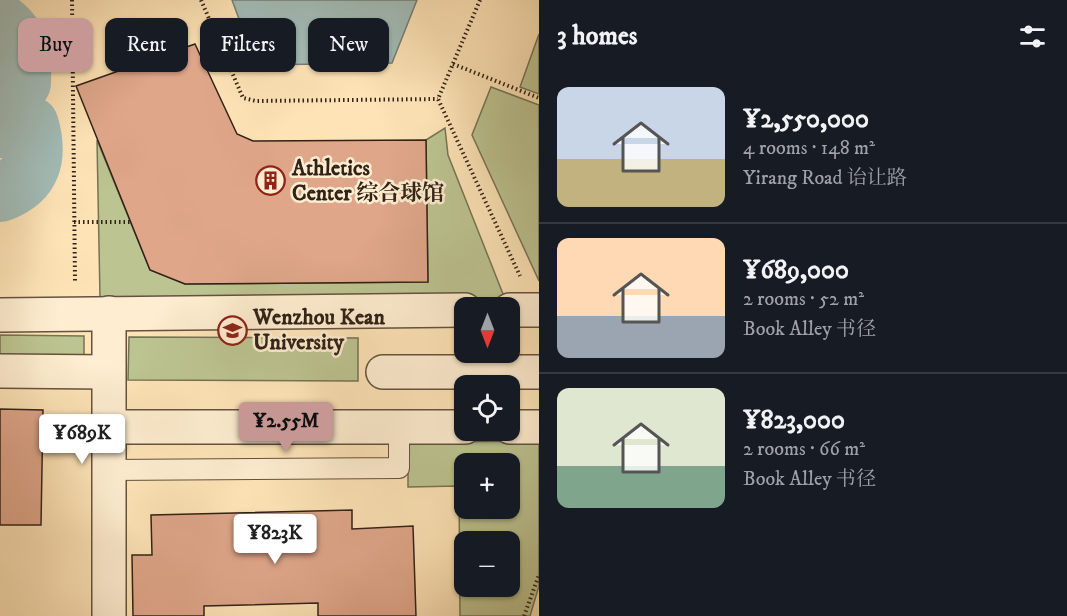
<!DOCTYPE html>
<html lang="en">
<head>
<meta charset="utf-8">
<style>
	body { margin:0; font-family:"IM FELL DW Pica","Noto Serif SC",serif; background:#20242c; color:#f1f3f6; height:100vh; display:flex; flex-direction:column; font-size:22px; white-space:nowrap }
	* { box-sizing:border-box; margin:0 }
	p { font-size:20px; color:#9ea1a6 }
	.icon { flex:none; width:33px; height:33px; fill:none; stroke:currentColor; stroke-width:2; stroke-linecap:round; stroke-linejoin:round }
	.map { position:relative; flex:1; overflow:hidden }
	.panel { display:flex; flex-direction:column; background:#171b24; width:528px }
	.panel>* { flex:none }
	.guide { position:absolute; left:18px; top:18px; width:430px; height:54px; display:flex; gap:12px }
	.needle { width:39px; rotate:180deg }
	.controls { position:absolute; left:454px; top:297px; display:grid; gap:12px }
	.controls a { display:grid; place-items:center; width:66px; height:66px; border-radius:12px; background:#171b24; box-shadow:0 2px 4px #0004; font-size:30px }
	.price { position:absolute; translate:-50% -51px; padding:0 14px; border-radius:6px; background:#fff; color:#222; font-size:20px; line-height:39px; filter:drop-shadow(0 2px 3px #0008) }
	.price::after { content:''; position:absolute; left:50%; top:36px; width:18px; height:14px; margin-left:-9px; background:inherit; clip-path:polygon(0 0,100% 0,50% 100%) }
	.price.selected { background:#c59692; color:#111 }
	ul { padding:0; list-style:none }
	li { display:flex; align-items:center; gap:18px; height:150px; padding:0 18px }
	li+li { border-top:2px solid #363941 }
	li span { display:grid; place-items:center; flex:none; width:168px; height:120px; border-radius:12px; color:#555 }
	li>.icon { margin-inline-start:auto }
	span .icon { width:72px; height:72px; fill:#fffc; stroke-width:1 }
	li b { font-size:26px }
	h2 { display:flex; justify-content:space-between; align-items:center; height:72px; padding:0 18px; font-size:26px }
	.chip { padding:0 21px; border-radius:12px; background:#171b24; box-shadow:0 2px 4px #0004; font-size:21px; line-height:54px }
	.chip.selected { background:#c59692; color:#111 }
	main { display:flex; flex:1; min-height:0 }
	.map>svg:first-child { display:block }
	.green { fill:#bcc491; stroke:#767354; stroke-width:1.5; fill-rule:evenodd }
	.water { fill:#a2bcb7; stroke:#757e77; stroke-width:1.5 }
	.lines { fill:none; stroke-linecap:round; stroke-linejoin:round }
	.river { stroke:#a2bcb7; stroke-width:58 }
	.building { fill:#dfa68a; stroke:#312217; stroke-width:1.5 }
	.lane-casing { stroke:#64523f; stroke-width:22 }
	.street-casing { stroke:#64523f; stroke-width:36 }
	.path { stroke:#312217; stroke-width:4; stroke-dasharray:1.5 3; stroke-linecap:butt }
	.lane { stroke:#feedd0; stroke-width:20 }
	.street { stroke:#feedd0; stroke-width:33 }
	.labels { text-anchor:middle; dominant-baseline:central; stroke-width:5; stroke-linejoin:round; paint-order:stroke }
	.poi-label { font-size:22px; font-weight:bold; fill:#312217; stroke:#feedd0; text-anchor:start }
</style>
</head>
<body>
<main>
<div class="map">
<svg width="539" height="616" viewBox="0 0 539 616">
	<rect width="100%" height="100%" fill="#fde3b6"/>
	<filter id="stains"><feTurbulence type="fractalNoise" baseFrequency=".00333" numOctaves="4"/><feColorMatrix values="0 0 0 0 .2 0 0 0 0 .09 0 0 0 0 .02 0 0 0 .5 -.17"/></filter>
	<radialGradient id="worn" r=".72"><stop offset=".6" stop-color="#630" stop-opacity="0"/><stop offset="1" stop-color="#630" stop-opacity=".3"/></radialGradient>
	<!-- green -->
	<g class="green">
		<polygon points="539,34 539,94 520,87"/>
		<polygon points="491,87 539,105 539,281 472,135"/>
		<polygon points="445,128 448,155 505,299 100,298 97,140 150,270 185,284 428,282 426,140"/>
		<polygon points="0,335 84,336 84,361 0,361"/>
		<polygon points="129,337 358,338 358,381 128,380"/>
		<path d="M539 441V586L530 616H460L459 486 408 487V442ZM465 464H510V508H465ZM465 542H510V586H465Z"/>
	</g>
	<!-- water -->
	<polygon class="water" points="232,0 417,0 392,63 256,65"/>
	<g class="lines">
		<!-- river -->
		<g class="river">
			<path d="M0 22C22 38 23 57 22 83L11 87 0 81"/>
			<path d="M0 129 3 126 30 125C39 157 33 181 0 193"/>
		</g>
	</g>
	<!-- building -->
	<g class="building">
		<polygon points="195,44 237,134 253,141 426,140 428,282 185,284 150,270 76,86"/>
		<polygon points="0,409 43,410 41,525 0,525"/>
		<polygon points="352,510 352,529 413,526 416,616 318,616 318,603 204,606 204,616 133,616 132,555 152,555 151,515"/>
	</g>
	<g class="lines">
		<defs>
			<polyline id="lane" points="108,470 399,468 399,427"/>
			<g id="street">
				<polyline points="510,310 539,310"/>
				<polyline points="109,313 109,616"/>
				<polyline points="0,315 465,310"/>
				<polyline points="0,371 108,372"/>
				<polyline points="383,372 539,372"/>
				<polyline points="108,427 465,427"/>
				<polyline points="510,427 539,427"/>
			</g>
		</defs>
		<!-- lane casing -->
		<use href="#lane" class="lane-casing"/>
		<!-- street casing -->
		<use href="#street" class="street-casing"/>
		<!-- path -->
		<g class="path">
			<polyline points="72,0 75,281"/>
			<polyline points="201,0 243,98 256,101 438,99"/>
			<polyline points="480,0 438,99 520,276"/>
			<polyline points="453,64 539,98"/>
			<polyline points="74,222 130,222"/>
			<polyline points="524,616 539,575"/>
		</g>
		<!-- lane -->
		<use href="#lane" class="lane"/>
		<!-- street -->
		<use href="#street" class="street"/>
	</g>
	<!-- icons -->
	<defs>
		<symbol id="building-ring" viewBox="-11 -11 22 22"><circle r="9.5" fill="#feedd0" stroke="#8f2418" stroke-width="1.5"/><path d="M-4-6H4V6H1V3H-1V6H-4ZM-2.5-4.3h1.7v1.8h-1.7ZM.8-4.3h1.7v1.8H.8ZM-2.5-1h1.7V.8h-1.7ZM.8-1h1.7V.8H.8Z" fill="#8f2418"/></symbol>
		<symbol id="university-ring" viewBox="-11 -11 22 22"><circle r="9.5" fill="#feedd0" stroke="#8f2418" stroke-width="1.5"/><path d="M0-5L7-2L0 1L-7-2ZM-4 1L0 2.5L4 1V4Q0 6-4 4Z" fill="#8f2418"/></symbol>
	</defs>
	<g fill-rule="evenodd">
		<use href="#building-ring" x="254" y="164" width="33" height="33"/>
		<use href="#university-ring" x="216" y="314" width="33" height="33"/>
	</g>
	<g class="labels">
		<!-- poi labels -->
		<g class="poi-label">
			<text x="292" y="168">Athletics<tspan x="292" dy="25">Center 综合球馆</tspan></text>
			<text x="253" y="317">Wenzhou Kean<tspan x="253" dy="25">University</tspan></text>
		</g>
	</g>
	<rect width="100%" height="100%" filter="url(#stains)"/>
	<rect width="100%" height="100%" fill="url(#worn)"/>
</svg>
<div class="controls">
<a><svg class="needle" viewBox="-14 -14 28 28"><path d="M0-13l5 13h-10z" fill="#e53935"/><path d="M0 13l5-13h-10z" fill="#9ea1a6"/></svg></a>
<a><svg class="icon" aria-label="locate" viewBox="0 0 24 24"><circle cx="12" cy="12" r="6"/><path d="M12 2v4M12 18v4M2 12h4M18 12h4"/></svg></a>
<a>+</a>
<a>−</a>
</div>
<b class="price selected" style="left:286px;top:453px">¥2.55M</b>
<b class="price" style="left:82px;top:465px">¥689K</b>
<b class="price" style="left:275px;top:565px">¥823K</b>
<div class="guide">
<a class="chip selected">Buy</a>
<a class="chip">Rent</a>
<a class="chip">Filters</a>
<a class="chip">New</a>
</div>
</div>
<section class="panel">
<h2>3 homes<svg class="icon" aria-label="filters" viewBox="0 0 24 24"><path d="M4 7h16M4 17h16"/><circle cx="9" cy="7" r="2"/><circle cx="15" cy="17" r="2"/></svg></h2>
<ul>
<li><span style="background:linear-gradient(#c9d6e8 60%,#c2b280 0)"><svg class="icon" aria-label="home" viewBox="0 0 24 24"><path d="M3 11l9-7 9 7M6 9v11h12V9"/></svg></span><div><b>¥2,550,000</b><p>4 rooms · 148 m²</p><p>Yirang Road 诒让路</p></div></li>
<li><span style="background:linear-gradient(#ffd9b3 65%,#9aa5b1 0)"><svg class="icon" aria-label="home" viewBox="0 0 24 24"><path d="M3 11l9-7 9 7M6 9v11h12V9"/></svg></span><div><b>¥689,000</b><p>2 rooms · 52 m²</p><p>Book Alley 书径</p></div></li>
<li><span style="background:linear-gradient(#dfe7d0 65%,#7fa58c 0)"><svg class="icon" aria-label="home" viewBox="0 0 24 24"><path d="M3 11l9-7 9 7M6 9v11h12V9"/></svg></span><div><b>¥823,000</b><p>2 rooms · 66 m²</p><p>Book Alley 书径</p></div></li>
</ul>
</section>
</main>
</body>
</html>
